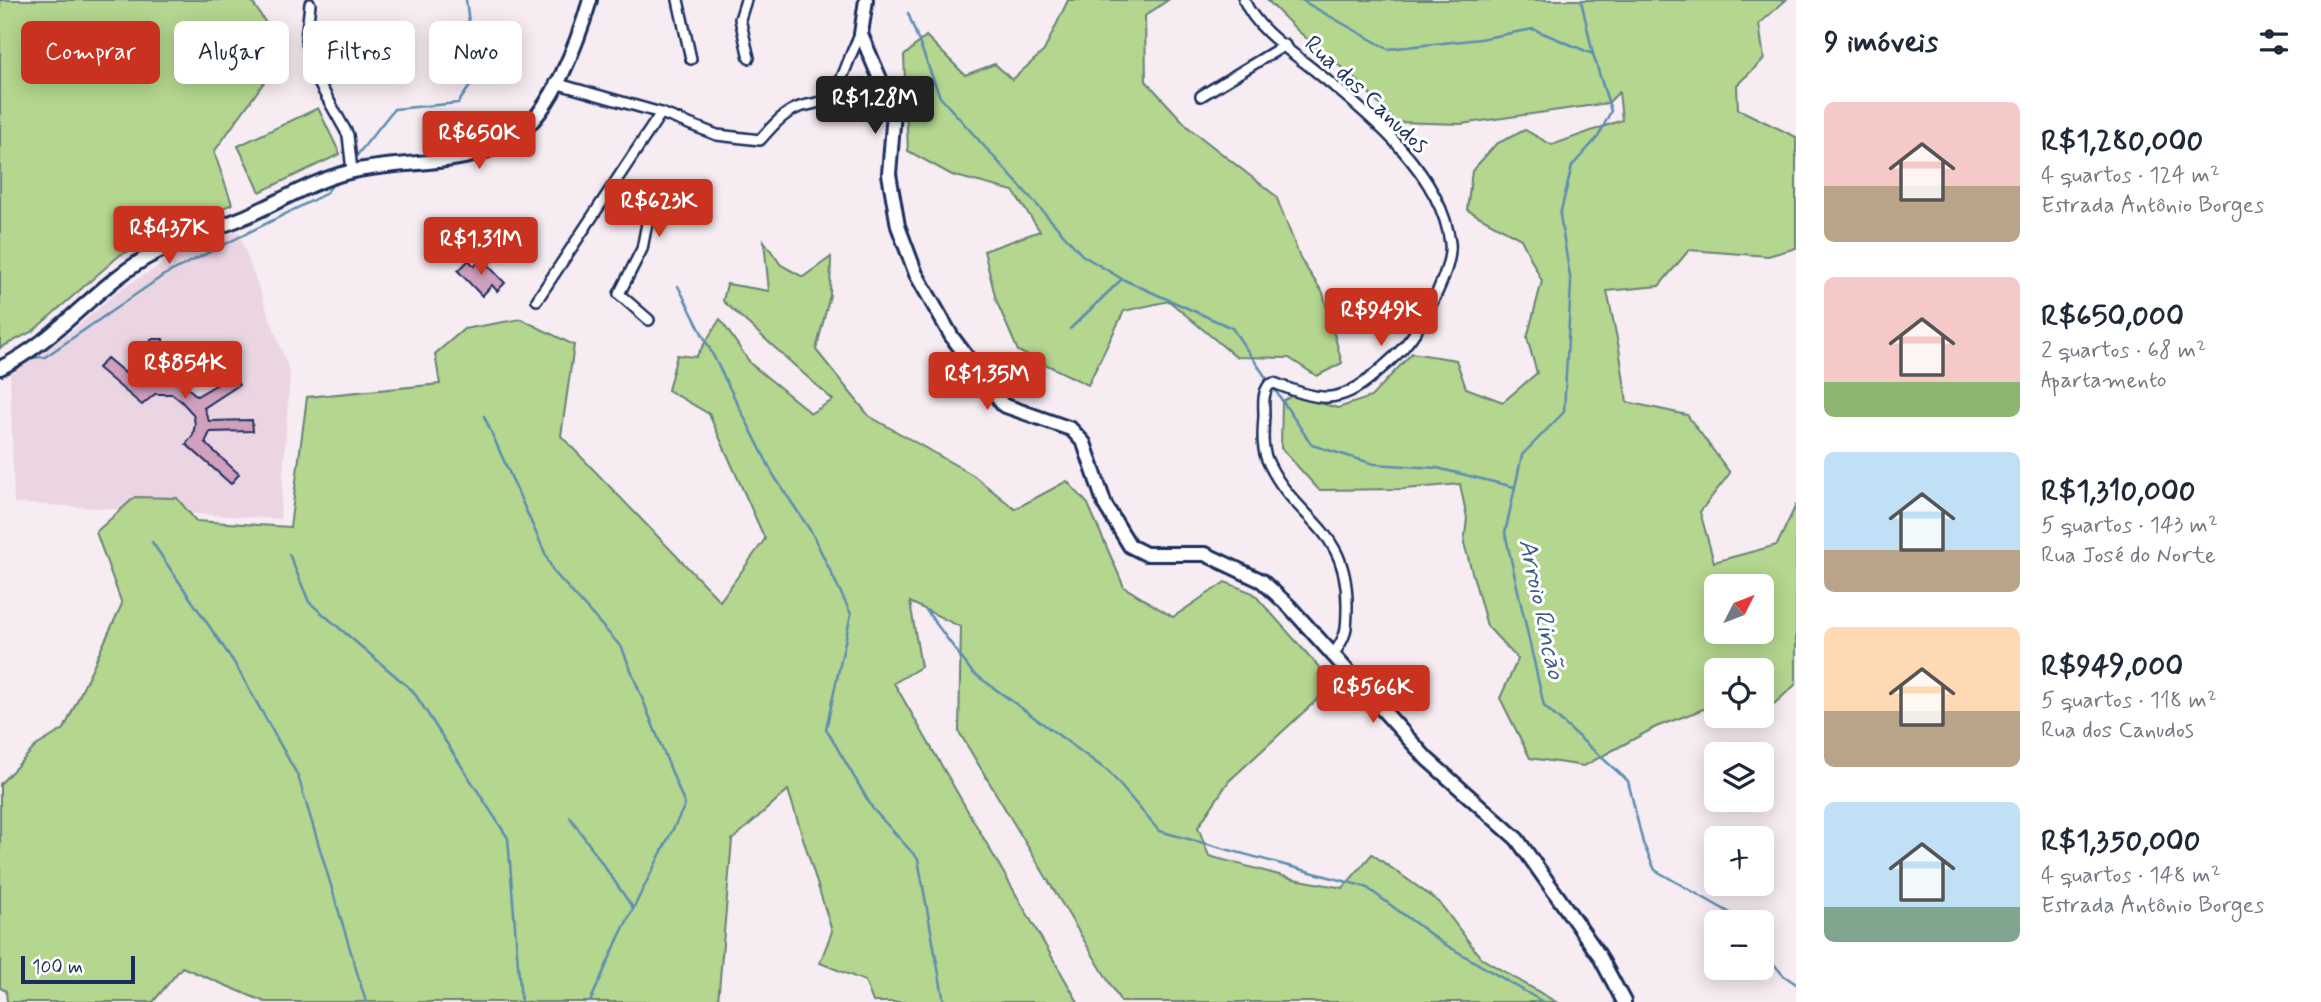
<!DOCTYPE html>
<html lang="pt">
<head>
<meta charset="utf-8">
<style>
	body { margin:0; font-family:Mynerve,sans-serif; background:#f6f6f7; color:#1f2937; height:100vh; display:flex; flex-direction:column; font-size:26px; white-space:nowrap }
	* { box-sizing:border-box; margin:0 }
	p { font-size:23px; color:#747a83 }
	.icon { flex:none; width:38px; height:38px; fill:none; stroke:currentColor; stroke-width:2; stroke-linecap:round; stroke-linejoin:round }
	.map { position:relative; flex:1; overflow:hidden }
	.panel { display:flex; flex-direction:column; background:#fff; width:525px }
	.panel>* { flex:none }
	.top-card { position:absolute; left:21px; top:21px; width:665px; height:63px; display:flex; gap:14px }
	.needle { width:46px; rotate:48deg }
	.tools { position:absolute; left:1704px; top:574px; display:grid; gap:14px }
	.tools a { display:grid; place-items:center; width:70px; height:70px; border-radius:10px; background:#fff; box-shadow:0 4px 18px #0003; font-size:35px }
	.scale { position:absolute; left:21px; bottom:18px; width:114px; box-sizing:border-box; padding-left:7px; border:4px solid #1b2f5e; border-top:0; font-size:19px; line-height:24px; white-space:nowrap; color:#1b2f5e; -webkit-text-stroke:5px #fff; paint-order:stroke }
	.price { position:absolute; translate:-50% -60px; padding:0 16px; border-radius:7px; background:#c8321e; color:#fff; font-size:23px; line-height:46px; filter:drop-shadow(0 2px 4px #0008) }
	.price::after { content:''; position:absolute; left:50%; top:42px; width:21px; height:16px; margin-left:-10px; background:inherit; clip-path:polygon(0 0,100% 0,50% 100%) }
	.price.current { background:#222; color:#fff }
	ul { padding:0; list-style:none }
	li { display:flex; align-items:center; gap:21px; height:175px; padding:0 28px }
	li span { display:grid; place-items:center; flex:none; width:196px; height:140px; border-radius:10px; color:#555 }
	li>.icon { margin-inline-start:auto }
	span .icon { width:84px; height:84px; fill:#fffc; stroke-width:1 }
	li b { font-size:30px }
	h2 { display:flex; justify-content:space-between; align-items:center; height:84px; padding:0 28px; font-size:30px }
	.pill { padding:0 24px; border-radius:10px; background:#fff; box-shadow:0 4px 18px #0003; font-size:24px; line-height:63px }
	.pill.current { background:#c8321e; color:#fff }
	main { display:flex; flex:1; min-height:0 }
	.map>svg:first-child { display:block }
	.built { fill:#ebd5e3 }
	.green { fill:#b4d68f; stroke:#688276; stroke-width:2; fill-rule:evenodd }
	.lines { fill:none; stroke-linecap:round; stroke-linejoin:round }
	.stream { stroke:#5c8db1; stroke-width:2.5 }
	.building { fill:#d1a0bf; stroke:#1b2f5e; stroke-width:2 }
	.street-casing { stroke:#1b2f5e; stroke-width:14 }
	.secondary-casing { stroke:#1b2f5e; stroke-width:18 }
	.street { stroke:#fff; stroke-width:9 }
	.secondary { stroke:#fff; stroke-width:12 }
	.labels { text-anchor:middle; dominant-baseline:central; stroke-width:6; stroke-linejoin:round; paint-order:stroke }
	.street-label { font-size:24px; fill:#1b2f5e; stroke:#fff }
	.water-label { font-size:26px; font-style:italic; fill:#3b5e87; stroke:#fff }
</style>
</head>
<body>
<main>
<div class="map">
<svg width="1796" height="1002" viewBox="0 0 1796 1002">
	<rect width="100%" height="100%" fill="#f6ecf2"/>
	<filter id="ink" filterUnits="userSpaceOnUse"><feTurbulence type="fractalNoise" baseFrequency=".0143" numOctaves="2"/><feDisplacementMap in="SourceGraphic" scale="14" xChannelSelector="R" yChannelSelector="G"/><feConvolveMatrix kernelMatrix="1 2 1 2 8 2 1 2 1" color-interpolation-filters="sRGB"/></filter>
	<g filter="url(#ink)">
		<!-- built -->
		<polygon class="built" points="238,231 290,373 280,519 14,503 10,375 71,332 118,291 182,252"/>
		<!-- green -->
		<g class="green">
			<polygon points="0,0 251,0 285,53 214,152 232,204 120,255 33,331 0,348"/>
			<polygon points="1068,0 1168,0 1145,16 1146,81 1189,128 1276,196 1301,260 1323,293 1342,363 1317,376 1289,358 1236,357 1169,301 1124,311 1088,385 1018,351 996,300 984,251 1040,231 1013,191 952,175 908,151 904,56 926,36 965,75 995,64 1012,80 1044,51"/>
			<path d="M1267 0H1786L1759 24 1764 59 1737 85 1738 109 1796 137V248L1768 256 1689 250 1659 286 1607 291 1619 348 1627 402 1687 415 1730 473 1700 512 1714 562 1777 545 1796 505V684L1774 704 1762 703V670H1717V704L1656 727 1584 766 1530 758 1500 698 1518 659 1487 626 1464 543 1467 518 1460 484 1404 489 1319 490 1281 448 1282 401 1292 396 1338 408 1371 397 1412 353 1456 360 1466 388 1503 402 1537 373 1527 338 1542 281 1521 239 1467 210 1472 171 1496 144 1525 130 1552 145 1622 120 1619 92 1608 103 1461 124 1395 122 1360 83 1298 31ZM1717 586H1762V632H1717Z"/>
			<polygon points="318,108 340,154 260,192 238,146"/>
			<polygon points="764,241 781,265 803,277 831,257 830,295 816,350 869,416 973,475 1015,509 1067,481 1088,504 1124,587 1173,617 1225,582 1253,593 1334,684 1229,781 1198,827 1209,856 1294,879 1343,888 1372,854 1439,902 1481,958 1556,1002 1121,1002 959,732 961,627 910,602 921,667 894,683 1078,1002 873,1002 865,981 820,963 832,931 788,790 732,840 718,1002 265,1002 182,967 153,1002 7,1002 6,991 0,988 0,784 36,746 64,729 122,604 96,532 135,497 177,498 196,521 290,527 307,397 440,384 435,354 464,329 521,319 574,345 561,436 720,601 765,539 709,414 668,390 677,355 696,357 720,319 751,364 811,413 833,400 723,301 727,284 769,291"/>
		</g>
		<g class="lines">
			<!-- stream -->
			<g class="stream">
				<polyline points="1301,0 1388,49 1480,39 1533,29 1593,54"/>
				<polyline points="1581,0 1593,54 1611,111 1598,137 1572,166 1560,215 1571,283 1564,412 1522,455 1505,533 1544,706 1628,781 1643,843 1655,870 1732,914 1739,922"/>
				<polyline points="908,13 940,97 1082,255 1122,279 1232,328 1269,382"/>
				<polyline points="354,159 394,109 458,103 487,62 470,31 466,0"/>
				<polyline points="678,286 774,476 812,533 851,614 826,729 873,809 918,859 944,1002"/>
				<polyline points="1070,329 1122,279"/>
				<polyline points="27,358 45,357 164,275 325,194 334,183"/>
				<polyline points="1273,387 1312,445 1374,464 1437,468 1514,487"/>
				<polyline points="484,416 553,571 622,648 685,805 619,937 590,1002"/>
				<polyline points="152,542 235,664 298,776 366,1002"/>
				<polyline points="289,554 309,602 413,691 508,838 521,1002"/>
				<polyline points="926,610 972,672 1109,772 1159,831 1366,887 1441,942 1543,1002"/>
				<polyline points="570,817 633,908"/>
				<polyline points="1762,950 1783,975 1796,984"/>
			</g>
		</g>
		<!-- building -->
		<g class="building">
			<polygon points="482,259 505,283 497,291 492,285 482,296 458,271 469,260 474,266"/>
			<polygon points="151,339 163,339 165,380 177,383 196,345 207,351 188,388 197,396 233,375 239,385 204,408 209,421 252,420 253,431 210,432 205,443 239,474 231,484 186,444 193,435 195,424 193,414 181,401 172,394 155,394 142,405 98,368 107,358 141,386 152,380"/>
		</g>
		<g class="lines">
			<defs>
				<g id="street">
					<polyline points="678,0 691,59"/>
					<polyline points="746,0 740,19 749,58"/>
					<path d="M1244 0C1257 31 1294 53 1319 74 1369 114 1442 174 1450 243 1453 270 1421 328 1403 348 1395 357 1385 365 1376 373 1338 407 1318 400 1274 383L1269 385C1262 394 1264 405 1264 416 1263 432 1261 449 1269 464 1297 522 1348 527 1347 606 1347 630 1347 636 1332 656"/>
					<polyline points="310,4 306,39 315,76 348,135 352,171"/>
					<path d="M555 83 661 113 717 135 760 140C771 128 782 114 797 108 806 104 821 104 829 98 842 88 850 50 861 34"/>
					<polyline points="1201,96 1285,45"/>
					<polyline points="607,198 648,218 642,249 619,294 649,320"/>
					<polyline points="537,300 661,113"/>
				</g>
				<g id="secondary">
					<polyline points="866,0 861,34 894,112 889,174 898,226 916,274 952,337 1003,405 1071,429 1084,443 1105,505 1130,546 1146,554 1205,554 1262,581 1289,606 1427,759 1517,839 1599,955 1624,1002"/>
					<path d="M0 368C55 342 92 290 144 259 175 241 213 230 247 216 281 201 312 181 349 172 405 158 470 170 518 134 553 109 578 41 590 0"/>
				</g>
			</defs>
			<!-- street casing -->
			<use href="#street" class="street-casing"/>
			<!-- secondary casing -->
			<use href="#secondary" class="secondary-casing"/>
			<!-- street -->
			<use href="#street" class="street"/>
			<!-- secondary -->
			<use href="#secondary" class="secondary"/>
		</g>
	</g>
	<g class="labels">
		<!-- street labels -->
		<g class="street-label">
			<text transform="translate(1366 95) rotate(43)">Rua dos Canudos</text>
		</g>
		<!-- water labels -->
		<g class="water-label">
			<text transform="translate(1541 609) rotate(78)">Arroio Rincão</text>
		</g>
	</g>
</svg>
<div class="tools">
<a><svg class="needle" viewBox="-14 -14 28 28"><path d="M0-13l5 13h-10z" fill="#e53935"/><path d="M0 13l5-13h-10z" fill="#747a83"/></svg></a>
<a><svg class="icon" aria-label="locate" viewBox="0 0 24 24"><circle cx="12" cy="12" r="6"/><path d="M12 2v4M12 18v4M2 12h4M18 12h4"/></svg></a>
<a><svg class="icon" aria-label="layers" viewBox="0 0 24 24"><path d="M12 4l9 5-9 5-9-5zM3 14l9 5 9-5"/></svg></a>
<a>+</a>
<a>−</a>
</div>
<div class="scale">100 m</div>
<b class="price current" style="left:875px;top:136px">R$1.28M</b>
<b class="price" style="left:479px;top:171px">R$650K</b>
<b class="price" style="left:659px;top:239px">R$623K</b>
<b class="price" style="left:169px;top:266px">R$437K</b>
<b class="price" style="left:481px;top:277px">R$1.31M</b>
<b class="price" style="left:1381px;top:348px">R$949K</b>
<b class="price" style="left:185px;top:401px">R$854K</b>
<b class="price" style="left:987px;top:412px">R$1.35M</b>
<b class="price" style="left:1373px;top:725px">R$566K</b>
<div class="top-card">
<a class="pill current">Comprar</a>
<a class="pill">Alugar</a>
<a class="pill">Filtros</a>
<a class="pill">Novo</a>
</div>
</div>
<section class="panel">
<h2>9 imóveis<svg class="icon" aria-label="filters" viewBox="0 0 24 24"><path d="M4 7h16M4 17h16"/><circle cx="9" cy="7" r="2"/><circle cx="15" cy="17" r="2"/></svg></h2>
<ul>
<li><span style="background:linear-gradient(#f6c9c9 60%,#b9a48a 0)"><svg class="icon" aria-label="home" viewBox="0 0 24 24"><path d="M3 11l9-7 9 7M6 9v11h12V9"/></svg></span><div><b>R$1,280,000</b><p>4 quartos · 124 m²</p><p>Estrada Antônio Borges</p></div></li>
<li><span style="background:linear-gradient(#f6c9c9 75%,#8fb573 0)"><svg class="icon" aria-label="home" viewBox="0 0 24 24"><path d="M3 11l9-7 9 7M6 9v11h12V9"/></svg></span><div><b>R$650,000</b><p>2 quartos · 68 m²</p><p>Apartamento</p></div></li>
<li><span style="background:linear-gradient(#bfe0f5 70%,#b9a48a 0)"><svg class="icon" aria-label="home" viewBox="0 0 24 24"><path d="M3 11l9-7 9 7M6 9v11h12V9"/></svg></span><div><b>R$1,310,000</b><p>5 quartos · 143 m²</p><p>Rua José do Norte</p></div></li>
<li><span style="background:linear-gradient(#ffd9b3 60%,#b9a48a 0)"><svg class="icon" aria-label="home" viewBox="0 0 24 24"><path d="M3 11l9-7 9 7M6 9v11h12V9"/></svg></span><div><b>R$949,000</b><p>5 quartos · 118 m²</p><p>Rua dos Canudos</p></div></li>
<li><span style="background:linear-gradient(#bfe0f5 75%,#7fa58c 0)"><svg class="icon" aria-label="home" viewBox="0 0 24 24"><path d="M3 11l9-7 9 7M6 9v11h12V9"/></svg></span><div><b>R$1,350,000</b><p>4 quartos · 148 m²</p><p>Estrada Antônio Borges</p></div></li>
</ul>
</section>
</main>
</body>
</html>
